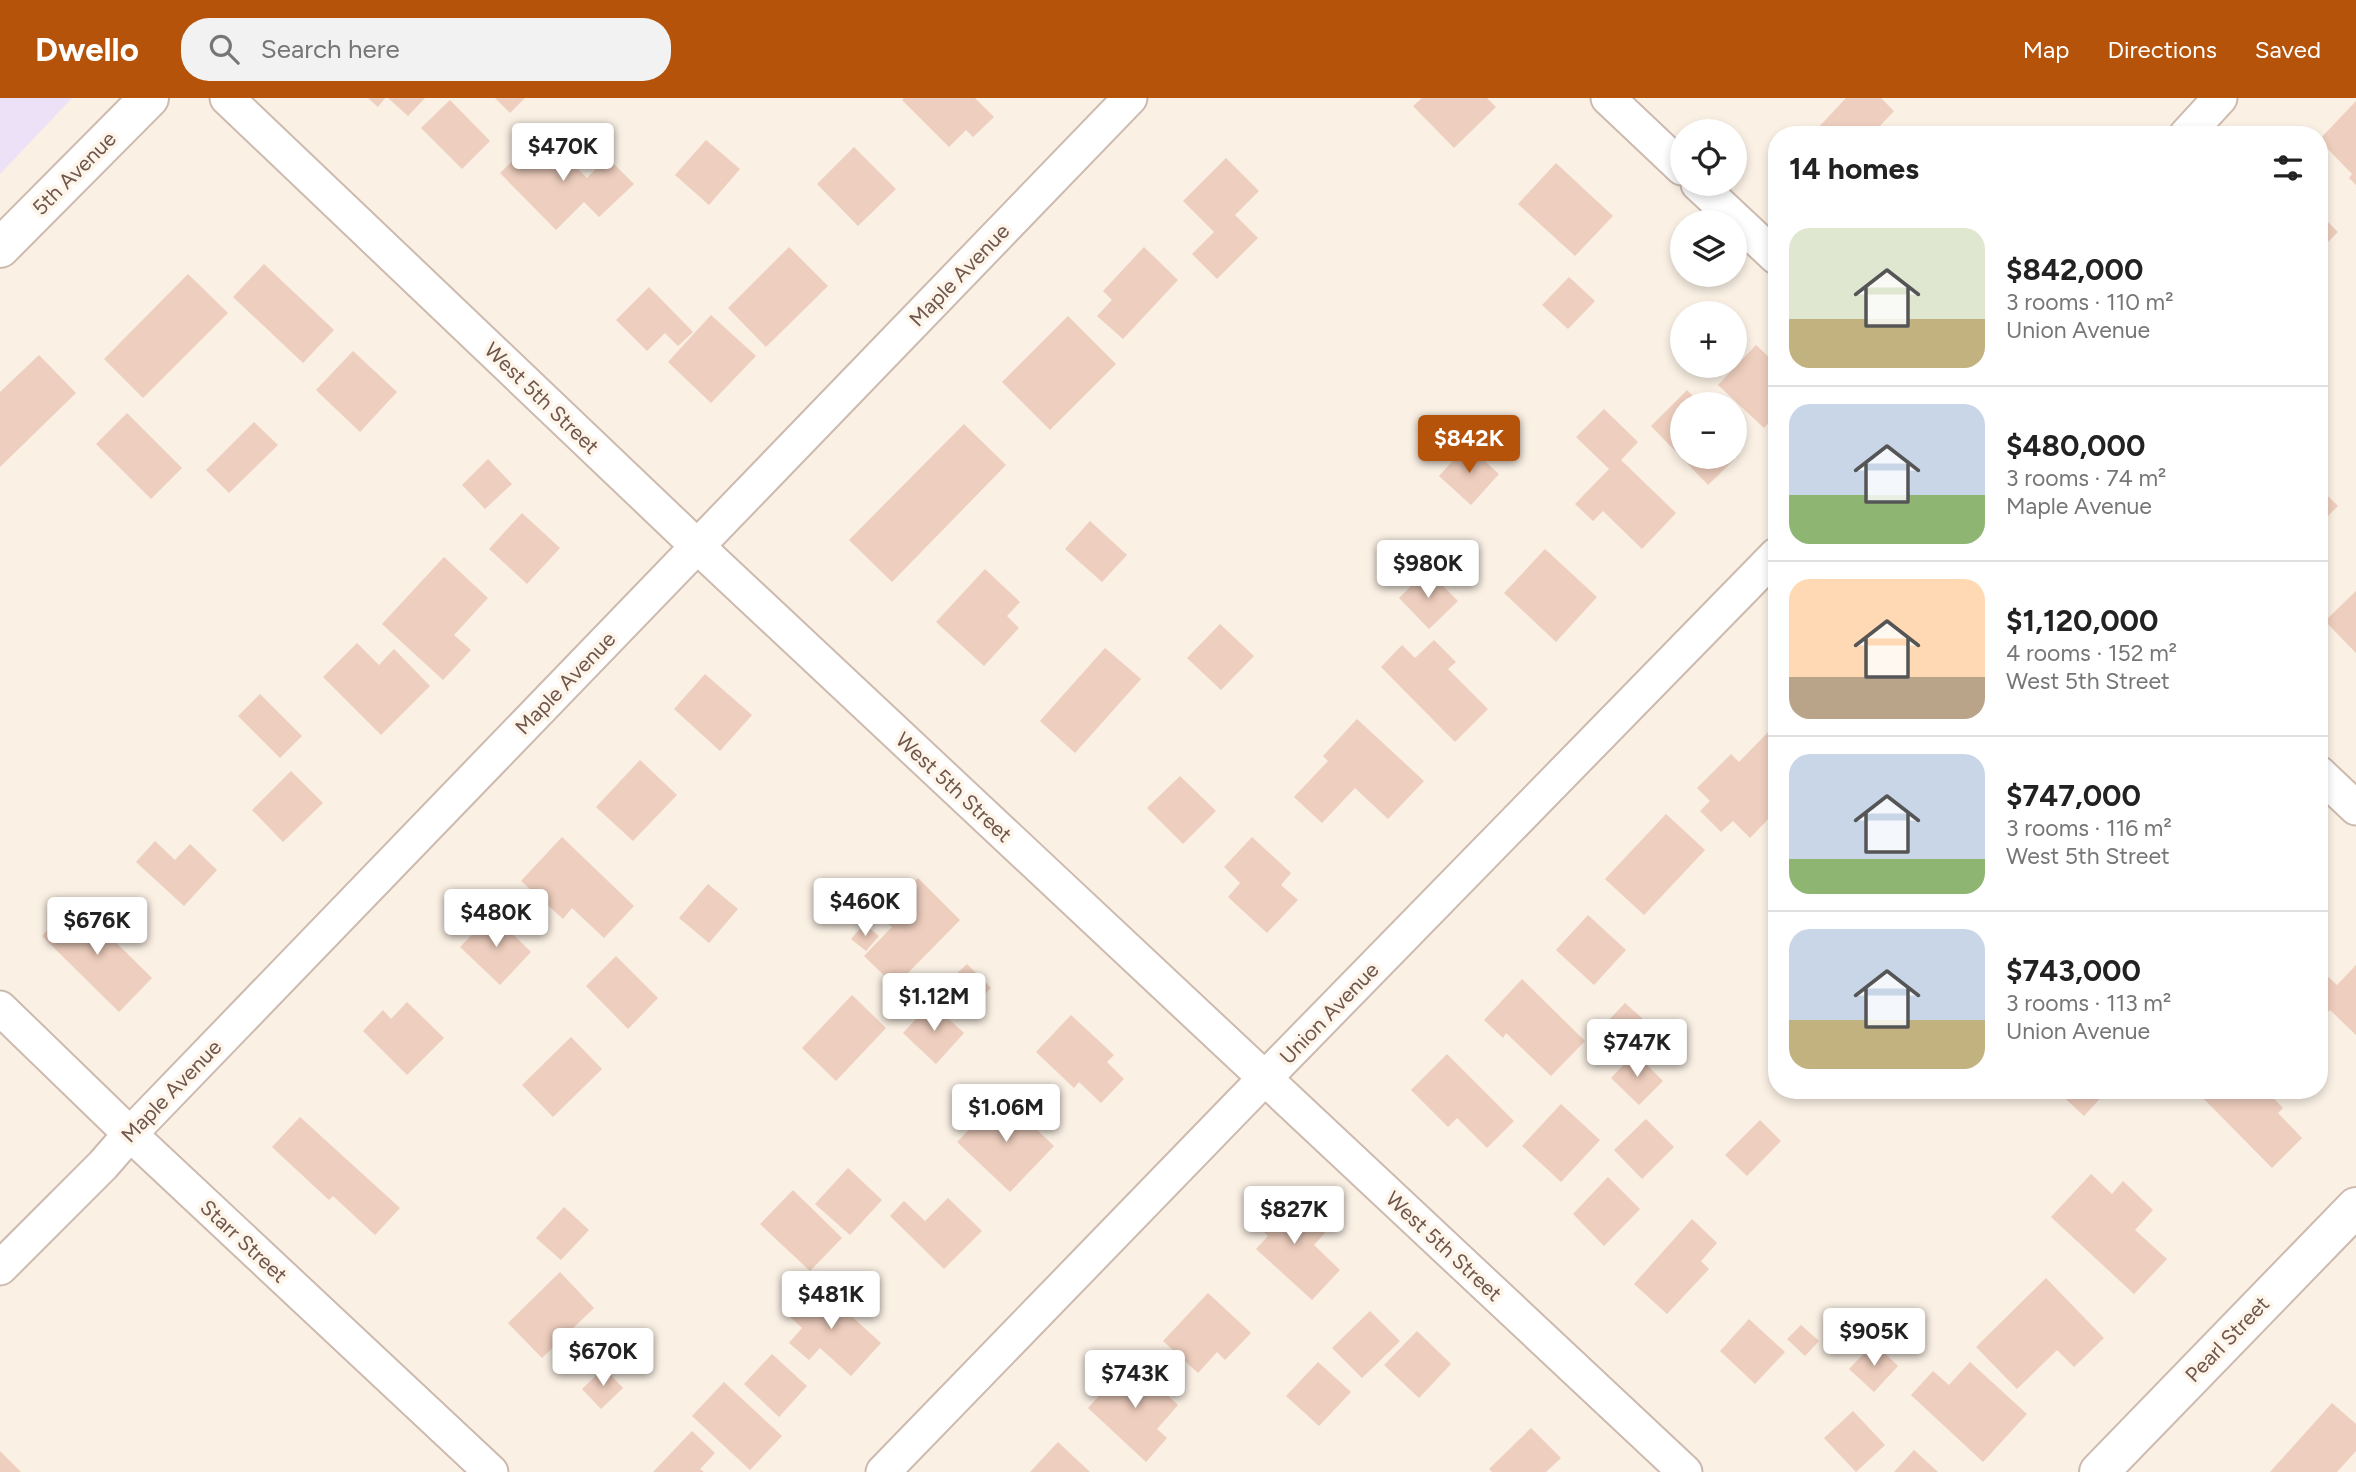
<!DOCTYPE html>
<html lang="en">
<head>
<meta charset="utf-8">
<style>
	body { margin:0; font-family:Figtree,sans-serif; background:#f2f2f2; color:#222; height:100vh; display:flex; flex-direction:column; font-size:26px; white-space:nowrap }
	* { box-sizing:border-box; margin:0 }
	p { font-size:23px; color:#767676 }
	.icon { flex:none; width:38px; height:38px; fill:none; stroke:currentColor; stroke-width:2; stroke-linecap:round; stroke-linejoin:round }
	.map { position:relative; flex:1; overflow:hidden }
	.drawer { position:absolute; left:1768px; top:28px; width:560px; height:973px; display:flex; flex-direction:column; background:#fff; border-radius:28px; box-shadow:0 4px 10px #0003 }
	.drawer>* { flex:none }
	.tools { position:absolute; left:1670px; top:21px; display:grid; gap:14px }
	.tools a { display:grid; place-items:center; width:77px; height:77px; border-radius:50%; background:#fff; box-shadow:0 4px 10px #0003; font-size:35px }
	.price { position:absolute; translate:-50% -60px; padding:0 16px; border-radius:7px; background:#fff; color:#222; font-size:23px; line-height:46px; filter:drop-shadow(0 2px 4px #0008) }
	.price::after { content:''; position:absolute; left:50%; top:42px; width:21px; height:16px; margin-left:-10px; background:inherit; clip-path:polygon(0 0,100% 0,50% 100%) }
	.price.selected { background:#b45309; color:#fff }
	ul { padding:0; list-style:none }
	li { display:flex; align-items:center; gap:21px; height:175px; padding:0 21px }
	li+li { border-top:2px solid #e0e0e0 }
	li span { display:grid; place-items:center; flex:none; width:196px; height:140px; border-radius:21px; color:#555 }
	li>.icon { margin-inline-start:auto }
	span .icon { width:84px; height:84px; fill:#fffc; stroke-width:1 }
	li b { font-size:30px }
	h2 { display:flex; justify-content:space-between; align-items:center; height:84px; padding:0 21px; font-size:30px }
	header { display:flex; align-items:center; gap:42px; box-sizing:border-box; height:98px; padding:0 35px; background:#b45309; color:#fff }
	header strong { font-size:33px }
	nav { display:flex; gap:38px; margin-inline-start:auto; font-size:24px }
	.search { width:490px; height:63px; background:#f2f2f2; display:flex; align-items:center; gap:18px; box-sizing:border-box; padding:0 24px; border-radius:28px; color:#767676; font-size:26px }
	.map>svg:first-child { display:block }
	.education { fill:#ede1f7 }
	.building { fill:#eecebe }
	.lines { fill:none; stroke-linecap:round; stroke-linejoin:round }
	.minor-casing { stroke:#cdbaaf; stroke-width:37 }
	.tertiary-casing { stroke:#cdbaaf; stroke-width:42 }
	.minor { stroke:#fff; stroke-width:33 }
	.tertiary { stroke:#fff; stroke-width:38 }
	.labels { text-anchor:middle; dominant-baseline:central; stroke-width:7; stroke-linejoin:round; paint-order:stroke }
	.street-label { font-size:21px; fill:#71564c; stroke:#fef5ea }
</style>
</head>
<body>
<header>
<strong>Dwello</strong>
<div class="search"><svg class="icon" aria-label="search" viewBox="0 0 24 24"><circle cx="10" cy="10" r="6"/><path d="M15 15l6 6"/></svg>Search here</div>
<nav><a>Map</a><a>Directions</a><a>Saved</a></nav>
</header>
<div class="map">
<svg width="2356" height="1374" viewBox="0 0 2356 1374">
	<rect width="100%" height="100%" fill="#faf0e4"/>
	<!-- education -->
	<polygon class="education" points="0,0 72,0 0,76"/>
	<!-- building -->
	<g class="building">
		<polygon points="368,0 385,0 378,9"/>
		<polygon points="388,0 425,0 408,18"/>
		<polygon points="495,0 525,0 510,15"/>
		<polygon points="904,0 975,0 994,19 973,39 966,32 949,49 902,2"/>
		<polygon points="1422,0 1487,0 1496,9 1454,50 1413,8"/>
		<polygon points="1846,0 1881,0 1894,13 1880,28 1889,37 1826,37 1818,30"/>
		<polygon points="450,2 490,43 462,71 421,30"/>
		<polygon points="2356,3 2356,87 2349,80 2352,76 2319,42"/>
		<polygon points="541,35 587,80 607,59 634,86 599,119 584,104 556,132 500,75"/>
		<polygon points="706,42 740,71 709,107 675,77"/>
		<polygon points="854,49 896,91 858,128 817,86"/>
		<polygon points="1226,60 1259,93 1235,117 1258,140 1217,181 1192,156 1214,134 1183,103"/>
		<polygon points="1556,65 1613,118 1575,158 1518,106"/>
		<polygon points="2319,115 2338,134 2319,153"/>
		<polygon points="789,149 828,188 766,249 728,210"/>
		<polygon points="1144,149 1178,182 1123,241 1097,218 1112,202 1103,193"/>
		<polygon points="264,166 334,232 303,265 233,199"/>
		<polygon points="188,176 228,215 143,300 104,261"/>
		<polygon points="1569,179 1595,203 1568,231 1542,207"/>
		<polygon points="649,189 693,234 678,248 665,235 647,253 616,222"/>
		<polygon points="2319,199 2326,206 2319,214"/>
		<polygon points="711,217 756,258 711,305 668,264"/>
		<polygon points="1068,218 1116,266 1050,332 1002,284"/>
		<polygon points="1756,247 1776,266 1776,316 1764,330 1718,287"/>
		<polygon points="353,253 397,294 360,334 316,292"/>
		<polygon points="39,257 76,295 0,369 0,294"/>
		<polygon points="1687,292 1701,306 1682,306 1682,359 1734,359 1734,354 1738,358 1708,387 1651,328"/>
		<polygon points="1604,311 1638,344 1621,362 1676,415 1642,451 1603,413 1593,423 1575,406 1609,371 1576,339"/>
		<polygon points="127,315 182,370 151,401 96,346"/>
		<polygon points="254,324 278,347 229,395 206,372"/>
		<polygon points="964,326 1006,367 892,484 849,442"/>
		<polygon points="1467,347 1499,376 1471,407 1439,378"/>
		<polygon points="488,361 512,386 485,411 462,387"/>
		<polygon points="2319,389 2338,408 2319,427"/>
		<polygon points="522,415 560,450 527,486 489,451"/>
		<polygon points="1090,423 1127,457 1102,484 1065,451"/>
		<polygon points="1545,451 1597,499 1556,544 1504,495"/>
		<polygon points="444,459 488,500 454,537 471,552 443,582 382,526"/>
		<polygon points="985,471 1020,504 1007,518 1019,530 984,568 936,524"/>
		<polygon points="1427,472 1458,503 1429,531 1399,500"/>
		<polygon points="2356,493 2356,555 2325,523"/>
		<polygon points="1220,526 1254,558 1221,592 1187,560"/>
		<polygon points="1434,542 1456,564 1448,571 1488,611 1455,644 1381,569 1402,547 1415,560"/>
		<polygon points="357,545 379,567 394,551 430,588 381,637 323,579"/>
		<polygon points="1105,550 1141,581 1075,655 1040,623"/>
		<polygon points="705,576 752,617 720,653 674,611"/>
		<polygon points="260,596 302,638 280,660 238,618"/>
		<polygon points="1357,621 1424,683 1388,721 1355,690 1322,725 1294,699 1328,663 1323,658"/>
		<polygon points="1776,626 1776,713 1750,740 1733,723 1721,734 1700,713 1710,703 1697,690 1731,656 1739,664"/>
		<polygon points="640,662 677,697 633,743 596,709"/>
		<polygon points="291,673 323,705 283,744 252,712"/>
		<polygon points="1180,678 1216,713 1183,746 1147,710"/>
		<polygon points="1666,716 1705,752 1644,817 1605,781"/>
		<polygon points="562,739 634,808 604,840 572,810 563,821 521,783"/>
		<polygon points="1252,739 1291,775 1281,787 1298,802 1267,835 1228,799 1240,785 1224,769"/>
		<polygon points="155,743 175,762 190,746 217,772 184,808 136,764"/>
		<polygon points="918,780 960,822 895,888 864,858 892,829 880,818"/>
		<polygon points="708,786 738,811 709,845 679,820"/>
		<polygon points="75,804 152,880 119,914 42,838"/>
		<polygon points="492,816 531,854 500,887 460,849"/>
		<polygon points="1588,817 1626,852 1594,887 1556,852"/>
		<polygon points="864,826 879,838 866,853 851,841"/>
		<polygon points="616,858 658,900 628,931 586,888"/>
		<polygon points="967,866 991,890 961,919 937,894"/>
		<polygon points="2356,867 2356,937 2330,912 2328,914 2319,905 2319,880 2324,875 2337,887"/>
		<polygon points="1522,881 1585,943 1551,978 1506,935 1503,940 1484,922"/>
		<polygon points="852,897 886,930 836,983 802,950"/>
		<polygon points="407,904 444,940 407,977 363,933 383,912 391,921"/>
		<polygon points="931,905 964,935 936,966 903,935"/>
		<polygon points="1625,905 1652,929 1634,948 1607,924"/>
		<polygon points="1071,917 1114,957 1107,964 1124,981 1101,1005 1079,984 1074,990 1036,954"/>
		<polygon points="571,939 602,971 553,1019 522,987"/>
		<polygon points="1635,955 1663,983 1639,1007 1611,980"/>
		<polygon points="1447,956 1514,1023 1487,1050 1457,1020 1448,1029 1411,992"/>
		<polygon points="2056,992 2108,992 2084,1018"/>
		<polygon points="2195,992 2266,992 2283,1010 2278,1015 2302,1040 2272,1070"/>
		<polygon points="1002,998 1054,1048 1010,1094 957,1044"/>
		<polygon points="1561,1006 1600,1042 1561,1084 1522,1048"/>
		<polygon points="300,1019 400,1110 375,1137 333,1098 329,1102 272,1049"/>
		<polygon points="1646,1021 1674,1049 1642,1081 1614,1052"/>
		<polygon points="1760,1022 1781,1043 1747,1078 1725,1057"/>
		<polygon points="848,1070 882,1102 850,1137 815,1106"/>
		<polygon points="2091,1076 2112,1096 2123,1083 2153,1112 2135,1132 2167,1161 2134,1196 2051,1119"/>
		<polygon points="1608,1079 1640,1111 1604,1148 1573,1116"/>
		<polygon points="793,1092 842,1140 810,1173 760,1126"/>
		<polygon points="1279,1093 1325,1135 1314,1147 1340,1172 1312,1202 1256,1151 1268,1138 1252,1122"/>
		<polygon points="948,1100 982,1133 944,1171 890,1118 904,1103 925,1123"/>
		<polygon points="564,1109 589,1132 561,1162 536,1140"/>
		<polygon points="1692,1121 1717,1145 1701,1163 1709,1171 1667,1216 1634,1186"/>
		<polygon points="560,1174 594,1210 542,1260 508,1225"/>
		<polygon points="2046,1180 2104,1240 2074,1269 2057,1252 2017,1291 1976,1249"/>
		<polygon points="815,1185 881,1245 851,1278 820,1250 809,1262 789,1245 802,1230 787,1216"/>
		<polygon points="1208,1195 1251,1235 1225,1262 1217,1254 1198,1275 1163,1243"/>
		<polygon points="1370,1213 1400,1243 1362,1280 1332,1250"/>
		<polygon points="1749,1221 1785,1254 1755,1286 1720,1253"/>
		<polygon points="1801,1227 1819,1243 1805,1258 1787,1241"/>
		<polygon points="1417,1233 1451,1266 1419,1300 1384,1267"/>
		<polygon points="1874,1245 1898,1268 1874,1294 1849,1271"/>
		<polygon points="772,1256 807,1288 779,1319 744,1286"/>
		<polygon points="1131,1263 1178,1307 1157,1331 1167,1340 1146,1364 1088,1310"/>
		<polygon points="1318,1264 1351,1294 1319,1328 1286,1298"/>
		<polygon points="1970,1264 2027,1316 1983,1364 1911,1297 1933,1273 1949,1287"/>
		<polygon points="604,1270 623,1290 601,1311 582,1291"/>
		<polygon points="724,1284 782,1338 750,1372 692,1318"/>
		<polygon points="2332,1305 2356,1326 2356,1353 2337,1374 2270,1374"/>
		<polygon points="1853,1313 1885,1347 1856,1374 1824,1340"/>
		<polygon points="1531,1330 1561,1360 1546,1374 1492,1374 1489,1371"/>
		<polygon points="692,1333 715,1355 700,1371 704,1374 653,1374"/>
		<polygon points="1058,1344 1090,1374 1030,1374"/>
		<polygon points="1914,1352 1938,1374 1894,1374"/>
		<polygon points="0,1353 21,1374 0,1374"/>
	</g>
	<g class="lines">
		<defs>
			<g id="minor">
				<polyline points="227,0 697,448 1685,1374"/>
				<polyline points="1608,0 1682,70"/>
				<polyline points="2186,37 2220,0"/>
				<polyline points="1698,86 1776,159"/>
				<polyline points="2319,675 2356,710"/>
				<polyline points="0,910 130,1036 491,1374"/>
				<polyline points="0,1170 103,1067 130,1036 1130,0"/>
				<polyline points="883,1374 1265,980 1776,457"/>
			</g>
			<g id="tertiary">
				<polyline points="0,150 149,0"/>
				<polyline points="2099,1374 2356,1109"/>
			</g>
		</defs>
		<!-- minor casing -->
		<use href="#minor" class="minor-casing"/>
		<!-- tertiary casing -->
		<use href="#tertiary" class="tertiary-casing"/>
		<!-- minor -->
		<use href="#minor" class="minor"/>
		<!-- tertiary -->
		<use href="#tertiary" class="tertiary"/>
	</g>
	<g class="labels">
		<!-- street labels -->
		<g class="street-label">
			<text transform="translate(74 75) rotate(-45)">5th Avenue</text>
			<text transform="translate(959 177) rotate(-46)">Maple Avenue</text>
			<text transform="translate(542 300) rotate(44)">West 5th Street</text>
			<text transform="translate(565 585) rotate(-46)">Maple Avenue</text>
			<text transform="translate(954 689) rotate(43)">West 5th Street</text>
			<text transform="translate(1329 915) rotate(-46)">Union Avenue</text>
			<text transform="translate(171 993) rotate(-46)">Maple Avenue</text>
			<text transform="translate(244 1143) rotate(43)">Starr Street</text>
			<text transform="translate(1444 1148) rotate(43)">West 5th Street</text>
			<text transform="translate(2227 1241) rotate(-46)">Pearl Street</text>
		</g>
	</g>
</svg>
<div class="tools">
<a><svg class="icon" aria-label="locate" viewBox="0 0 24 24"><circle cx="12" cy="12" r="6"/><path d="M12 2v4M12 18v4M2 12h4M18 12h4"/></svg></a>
<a><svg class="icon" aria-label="layers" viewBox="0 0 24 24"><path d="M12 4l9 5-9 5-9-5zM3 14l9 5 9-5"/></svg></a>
<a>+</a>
<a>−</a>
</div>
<b class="price" style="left:563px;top:85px">$470K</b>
<b class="price selected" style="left:1469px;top:377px">$842K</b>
<b class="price" style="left:1428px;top:502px">$980K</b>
<b class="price" style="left:865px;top:840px">$460K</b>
<b class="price" style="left:496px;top:851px">$480K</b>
<b class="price" style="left:97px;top:859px">$676K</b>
<b class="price" style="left:934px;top:935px">$1.12M</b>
<b class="price" style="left:1637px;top:981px">$747K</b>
<b class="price" style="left:1006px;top:1046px">$1.06M</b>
<b class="price" style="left:1294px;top:1148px">$827K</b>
<b class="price" style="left:831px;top:1233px">$481K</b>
<b class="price" style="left:1874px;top:1270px">$905K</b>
<b class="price" style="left:603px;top:1290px">$670K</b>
<b class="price" style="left:1135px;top:1312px">$743K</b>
<section class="drawer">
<h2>14 homes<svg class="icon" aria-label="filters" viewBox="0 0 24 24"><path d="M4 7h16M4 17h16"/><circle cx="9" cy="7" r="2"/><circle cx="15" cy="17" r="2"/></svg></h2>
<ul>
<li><span style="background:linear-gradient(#dfe7d0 65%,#c2b280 0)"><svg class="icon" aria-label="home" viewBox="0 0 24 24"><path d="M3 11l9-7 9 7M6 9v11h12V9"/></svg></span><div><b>$842,000</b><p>3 rooms · 110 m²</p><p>Union Avenue</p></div></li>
<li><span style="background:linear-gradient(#c9d6e8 65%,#8fb573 0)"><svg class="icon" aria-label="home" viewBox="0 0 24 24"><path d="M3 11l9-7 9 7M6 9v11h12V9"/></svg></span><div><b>$480,000</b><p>3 rooms · 74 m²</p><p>Maple Avenue</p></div></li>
<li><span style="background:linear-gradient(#ffd9b3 70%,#b9a48a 0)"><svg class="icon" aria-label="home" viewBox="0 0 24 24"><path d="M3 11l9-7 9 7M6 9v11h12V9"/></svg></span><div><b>$1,120,000</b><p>4 rooms · 152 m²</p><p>West 5th Street</p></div></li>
<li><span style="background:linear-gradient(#c9d6e8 75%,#8fb573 0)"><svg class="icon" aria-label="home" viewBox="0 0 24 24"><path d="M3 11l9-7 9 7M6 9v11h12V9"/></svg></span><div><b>$747,000</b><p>3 rooms · 116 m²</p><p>West 5th Street</p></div></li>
<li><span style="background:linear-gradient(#c9d6e8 65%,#c2b280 0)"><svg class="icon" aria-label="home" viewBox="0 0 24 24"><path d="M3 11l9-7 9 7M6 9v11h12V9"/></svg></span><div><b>$743,000</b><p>3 rooms · 113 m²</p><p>Union Avenue</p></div></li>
</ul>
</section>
</div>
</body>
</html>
